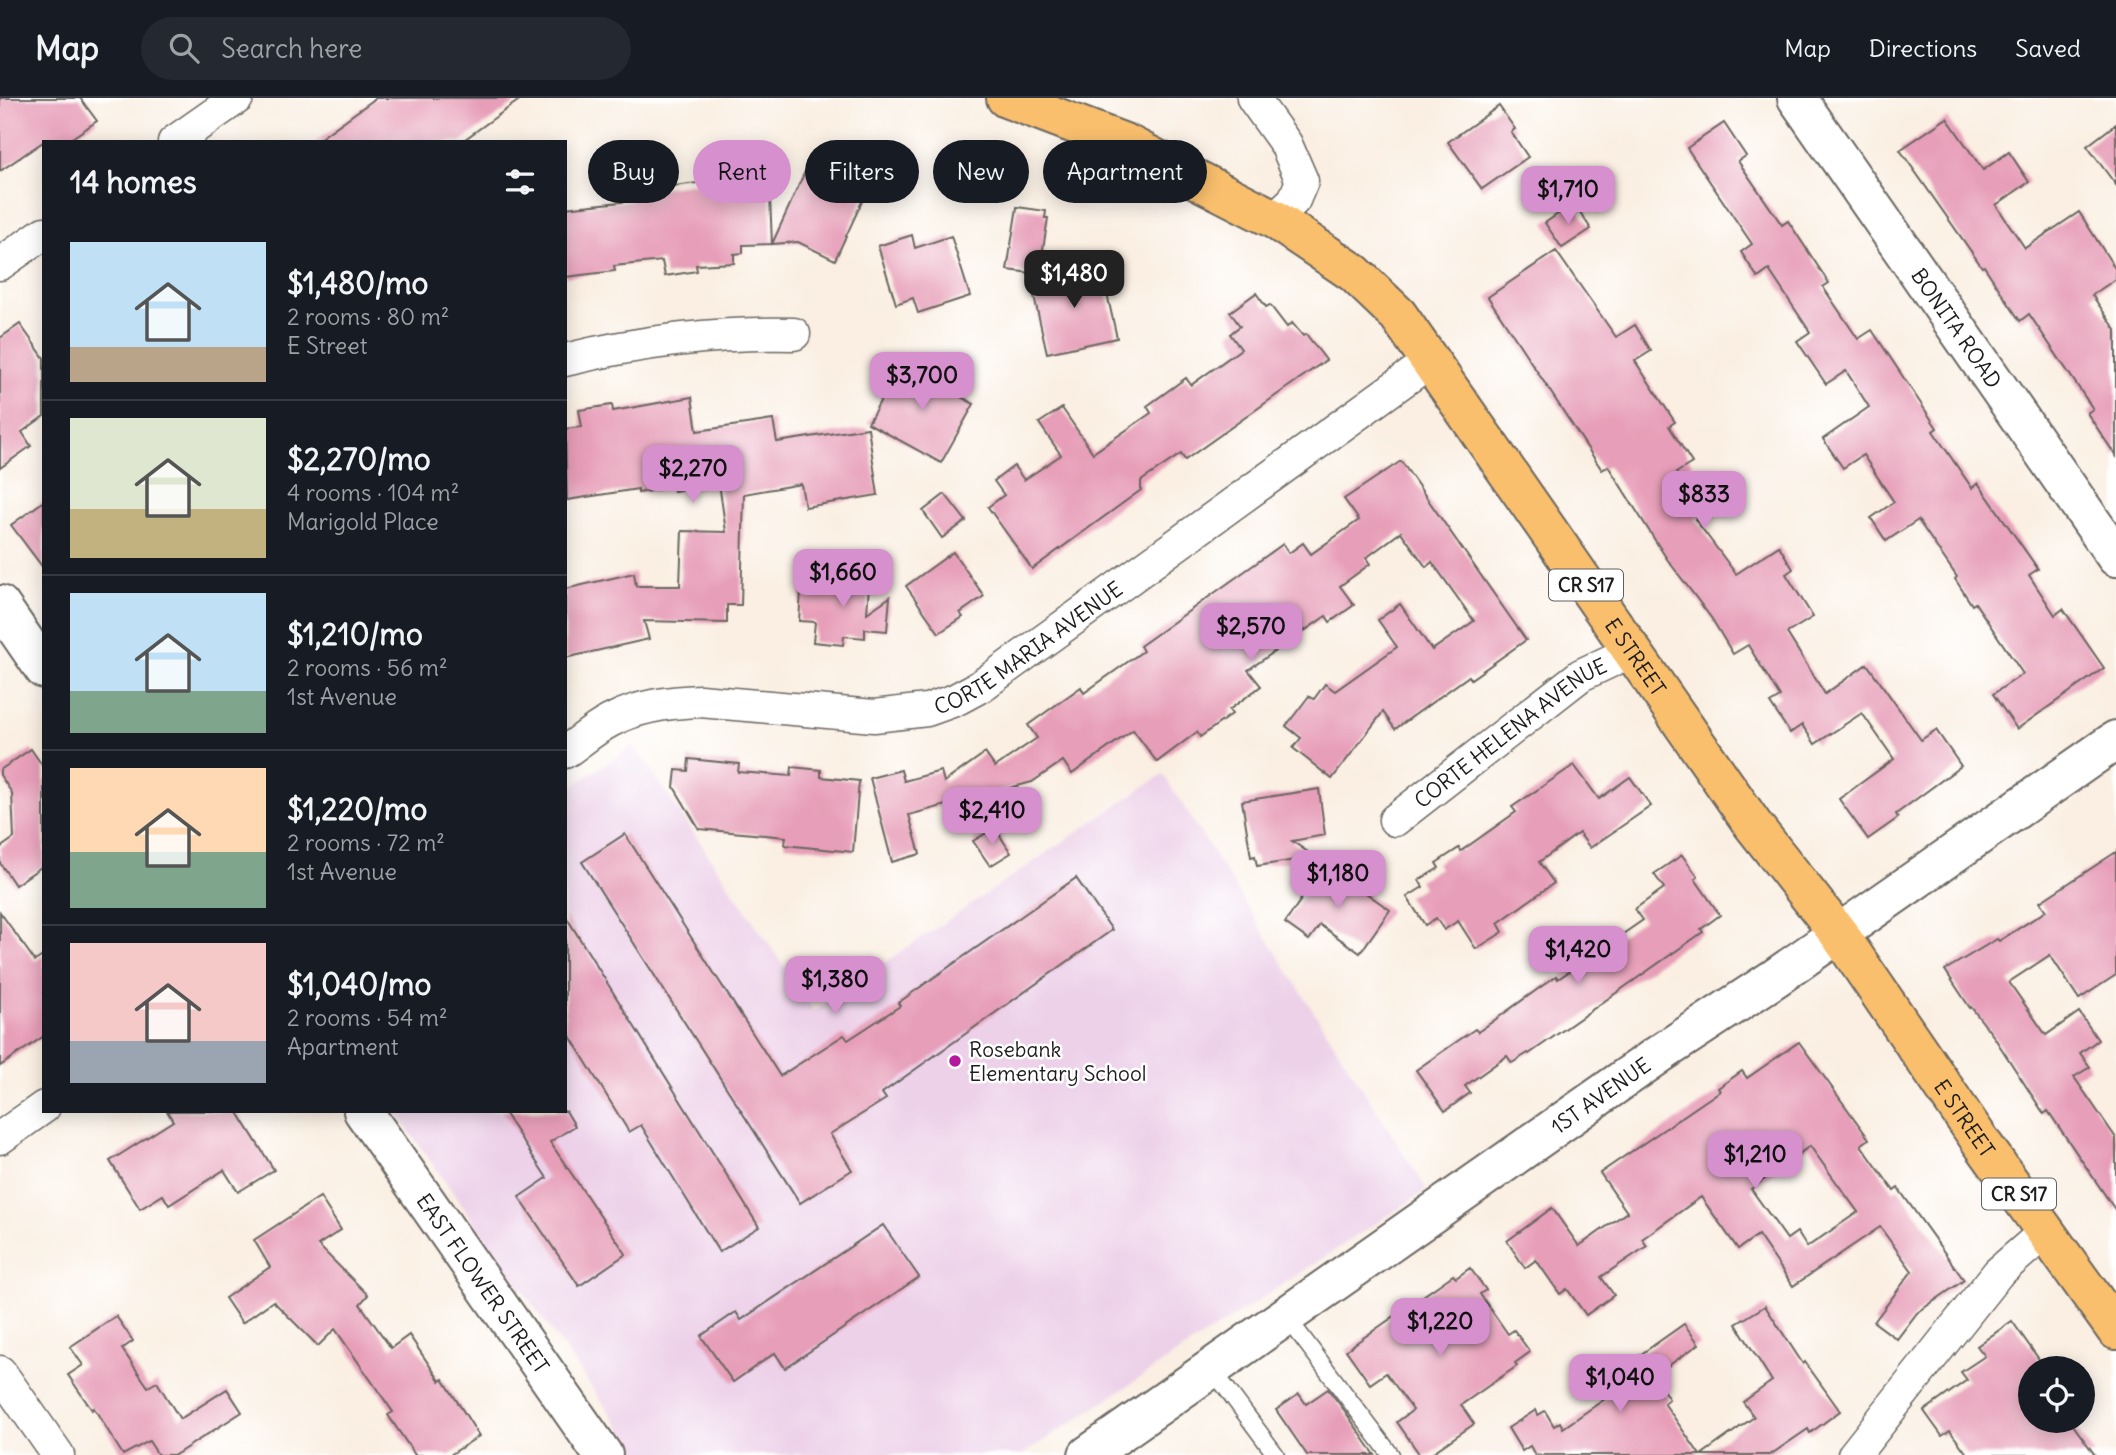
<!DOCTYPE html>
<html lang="en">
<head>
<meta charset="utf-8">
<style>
	body { margin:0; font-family:Delius,sans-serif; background:#242831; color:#f1f3f6; height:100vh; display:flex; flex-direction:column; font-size:26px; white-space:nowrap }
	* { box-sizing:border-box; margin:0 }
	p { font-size:23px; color:#9ea1a6 }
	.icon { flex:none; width:38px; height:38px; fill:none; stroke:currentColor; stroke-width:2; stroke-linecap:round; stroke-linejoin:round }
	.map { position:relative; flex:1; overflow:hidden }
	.panel { position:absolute; left:42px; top:42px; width:525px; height:973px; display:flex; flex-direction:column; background:#171b24; border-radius:0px; box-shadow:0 4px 18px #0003 }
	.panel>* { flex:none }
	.top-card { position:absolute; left:588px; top:42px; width:665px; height:63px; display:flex; gap:14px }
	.fabs { position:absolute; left:2018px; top:1258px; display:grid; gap:14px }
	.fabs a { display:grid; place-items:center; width:77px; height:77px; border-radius:50%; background:#171b24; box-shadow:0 4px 18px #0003; font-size:35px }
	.price { position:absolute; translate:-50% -60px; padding:0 16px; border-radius:14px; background:#d690ce; color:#111; font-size:23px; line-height:46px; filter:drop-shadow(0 2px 4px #0008) }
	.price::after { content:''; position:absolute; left:50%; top:42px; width:21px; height:16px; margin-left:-10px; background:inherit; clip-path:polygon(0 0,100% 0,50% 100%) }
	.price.on { background:#222; color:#fff }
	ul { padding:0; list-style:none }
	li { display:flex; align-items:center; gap:21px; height:175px; padding:0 28px }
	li+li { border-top:2px solid #363941 }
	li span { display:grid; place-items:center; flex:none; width:196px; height:140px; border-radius:0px; color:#555 }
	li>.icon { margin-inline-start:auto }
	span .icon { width:84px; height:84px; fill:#fffc; stroke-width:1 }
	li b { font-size:30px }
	h2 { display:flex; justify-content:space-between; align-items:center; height:84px; padding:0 28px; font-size:30px }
	.chip { padding:0 24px; border-radius:32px; background:#171b24; box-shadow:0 4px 18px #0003; font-size:24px; line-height:63px }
	.chip.on { background:#d690ce; color:#111 }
	header { display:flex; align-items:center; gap:42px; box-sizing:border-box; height:98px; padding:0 35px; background:#171b24; border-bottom:2px solid #363941 }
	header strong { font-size:33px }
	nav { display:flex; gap:38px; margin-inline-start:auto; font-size:24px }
	.search { width:490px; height:63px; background:#242831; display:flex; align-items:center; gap:18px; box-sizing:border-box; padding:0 24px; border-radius:38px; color:#9ea1a6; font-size:26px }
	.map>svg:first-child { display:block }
	.built { fill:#edd1e9 }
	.building { fill:#e79eb8; fill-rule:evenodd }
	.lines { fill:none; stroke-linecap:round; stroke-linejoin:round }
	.service-casing { stroke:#6a6661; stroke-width:19 }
	.minor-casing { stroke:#6a6661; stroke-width:35 }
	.tertiary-casing { stroke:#6a6661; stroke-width:42 }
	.primary-casing { stroke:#6a6661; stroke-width:42 }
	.service { stroke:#fff; stroke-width:16 }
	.minor { stroke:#fff; stroke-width:32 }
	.tertiary { stroke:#fff; stroke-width:38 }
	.primary { stroke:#f9bf6d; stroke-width:38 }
	.poi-dot { fill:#b5179e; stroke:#fff; stroke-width:2.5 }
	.labels { text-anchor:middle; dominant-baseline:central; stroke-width:5; stroke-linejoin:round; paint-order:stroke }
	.shield { fill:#fff; stroke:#606060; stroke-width:2 }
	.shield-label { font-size:19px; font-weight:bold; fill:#1c1c1c }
	.street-label { font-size:21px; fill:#1c1c1c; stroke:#fff }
	.poi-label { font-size:21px; fill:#1c1c1c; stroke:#fff; text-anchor:start }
</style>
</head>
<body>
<header>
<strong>Map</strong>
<div class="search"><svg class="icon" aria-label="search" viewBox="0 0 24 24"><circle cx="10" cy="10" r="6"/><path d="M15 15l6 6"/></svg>Search here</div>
<nav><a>Map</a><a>Directions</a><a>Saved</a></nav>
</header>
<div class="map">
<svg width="2116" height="1357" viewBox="0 0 2116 1357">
	<rect width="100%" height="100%" fill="#fff"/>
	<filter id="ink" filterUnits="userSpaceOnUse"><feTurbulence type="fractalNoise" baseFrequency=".0143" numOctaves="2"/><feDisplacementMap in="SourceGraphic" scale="14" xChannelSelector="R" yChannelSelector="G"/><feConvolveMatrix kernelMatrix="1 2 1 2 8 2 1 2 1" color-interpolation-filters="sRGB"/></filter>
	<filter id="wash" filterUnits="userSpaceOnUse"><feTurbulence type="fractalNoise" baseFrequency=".00686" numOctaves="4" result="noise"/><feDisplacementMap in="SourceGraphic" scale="28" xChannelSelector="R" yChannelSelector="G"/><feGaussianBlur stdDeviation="1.57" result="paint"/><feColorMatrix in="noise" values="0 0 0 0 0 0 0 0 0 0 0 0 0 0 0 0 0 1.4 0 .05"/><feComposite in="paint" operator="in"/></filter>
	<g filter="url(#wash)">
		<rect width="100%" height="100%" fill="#faefe2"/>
		<!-- built -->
		<polygon class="built" points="634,647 814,913 1163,676 1427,1092 1022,1357 640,1357 395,1013 565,1013 565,693"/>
		<g id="blocks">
			<!-- building -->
			<g class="building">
				<polygon points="0,0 80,0 97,23 66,44 43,44 0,73"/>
				<polygon points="376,0 522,0 461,44 315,44"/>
				<polygon points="1499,8 1515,31 1511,34 1528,59 1482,91 1448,44"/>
				<polygon points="1947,20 1983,72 2009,54 2029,84 1996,107 2025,150 2079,114 2116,172 2116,181 2092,197 2116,232 2116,358 2087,315 2093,311 2029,216 2020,223 1984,168 1982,169 1900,52"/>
				<polygon points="1724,25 1746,58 1738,63 1782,127 1788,123 1829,185 1823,189 1858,241 1872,232 1937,330 1933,333 1972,390 1978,385 2038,471 2029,477 2055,517 2063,511 2104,570 2017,631 1993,596 2023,576 1975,505 1972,507 1955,481 1957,479 1918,422 1886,443 1871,420 1894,404 1863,357 1843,370 1823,341 1869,309 1846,273 1826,286 1797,243 1810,234 1769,172 1758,180 1741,154 1752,146 1687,50"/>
				<polygon points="2116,26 2116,87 2087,48"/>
				<polygon points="704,62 728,62 729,76 769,75 772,146 743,147 743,155 734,156 734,165 696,167 697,173 665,178 662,163 614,168 615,173 565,179 565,110 630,103 627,81 650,79 651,91 705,84"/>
				<polygon points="807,69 865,97 835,162 798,144 772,146"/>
				<polygon points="1574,105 1591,131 1562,150 1545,125"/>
				<polygon points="1017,109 1046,113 1045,120 1048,120 1039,176 1007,172"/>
				<polygon points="912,137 915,150 951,138 970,198 918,215 913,200 896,206 878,148"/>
				<polygon points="1556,153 1616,239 1635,227 1651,253 1635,263 1675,324 1669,328 1692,365 1676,375 1702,416 1695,421 1736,476 1779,448 1793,471 1786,476 1813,519 1787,535 1825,596 1867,566 1921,642 1936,632 1961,668 1896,716 1898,720 1868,741 1839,701 1894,661 1862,615 1815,646 1802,627 1790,635 1770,605 1780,599 1748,547 1733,556 1712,521 1667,461 1608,368 1602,372 1488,199"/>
				<polygon points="1101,169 1117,240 1047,255 1031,185"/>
				<polygon points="1256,195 1266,209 1270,207 1287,229 1292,225 1303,238 1306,236 1326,262 1185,362 1181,356 1141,383 1141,392 1032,471 988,409 1004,397 994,383 1014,368 1024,382 1061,357 1039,325 1062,310 1093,355 1151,315 1147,308 1186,280 1191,287 1241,251 1230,236 1240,228 1230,214"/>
				<polygon points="20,226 44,260 44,318 22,334 31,348 0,370 0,240"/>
				<polygon points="903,262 963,295 961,299 974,306 941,365 868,325"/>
				<polygon points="692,299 697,333 773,322 777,344 868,330 878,397 805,409 801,386 744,396 741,507 727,507 727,525 644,523 649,541 565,560 565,491 634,475 636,488 680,488 682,433 726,434 719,385 674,393 673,389 638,395 638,391 567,402 565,331 582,329 579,312 612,307 613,313"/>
				<polygon points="1401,363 1526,542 1471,581 1469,578 1395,631 1383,614 1332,681 1293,650 1301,640 1286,628 1309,598 1314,601 1325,586 1335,593 1397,549 1378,522 1400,506 1432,552 1474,523 1432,464 1426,469 1401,434 1366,460 1370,466 1340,488 1354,507 1330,524 1326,518 1248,572 1261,588 1229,612 1232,616 1200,639 1197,634 1157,664 1133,632 1072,676 1063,663 1032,684 909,717 920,756 892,764 870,680 901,672 904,683 941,673 944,684 985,655 995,669 1037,640 1028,627 1081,589 1084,595 1143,553 1140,548 1283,446 1289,455 1303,445 1311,456 1359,422 1344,401"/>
				<polygon points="945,396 966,423 942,440 923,413"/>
				<polygon points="44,403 44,471 11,427"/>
				<polygon points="953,454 984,498 960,515 963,519 939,535 906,488"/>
				<polygon points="843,472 870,474 867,515 890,499 887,533 865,531 865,540 844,538 843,547 813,544 815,524 799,523 801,493 816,494 817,484 842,486"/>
				<polygon points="31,651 44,670 44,767 15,787 0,765 0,750 14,740 12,695 0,677 0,672"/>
				<polygon points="689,661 739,666 738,674 791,678 792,669 821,672 821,679 859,683 853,754 785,747 786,739 699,731 674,689 676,672 688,673"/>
				<polygon points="1574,667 1599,701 1630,679 1651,708 1590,750 1579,735 1539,764 1554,785 1498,825 1503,834 1476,851 1458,823 1444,832 1436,820 1425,827 1407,799 1423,789 1419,782 1439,770 1436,765 1459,750 1461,753 1516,714 1512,709"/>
				<polygon points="1319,691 1325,737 1292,743 1315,759 1257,768 1255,758 1251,759 1242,703"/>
				<polygon points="995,730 1011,755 990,768 973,743"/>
				<polygon points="625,736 780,978 844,937 848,942 900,908 898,905 926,885 1076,780 1112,832 882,995 886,1001 830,1036 852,1072 800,1105 582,764"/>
				<polygon points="2116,754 2116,877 2079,901 2050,857 2009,884 2046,937 2079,914 2098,942 2080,955 2090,969 2074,979 2116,1040 2116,1113 2048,1013 2044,1016 1994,939 1971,909 1970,910 1945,872 1997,841 1999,843 2046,813 2040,804"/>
				<polygon points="1682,757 1698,779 1695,781 1720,817 1701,831 1703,834 1529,956 1528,955 1512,965 1507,958 1465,988 1470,995 1445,1013 1416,972 1475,931 1478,934 1556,878 1558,881 1643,822 1635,811 1664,790 1654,776"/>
				<polygon points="1325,766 1390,812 1360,855 1320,827 1309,842 1285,825"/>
				<polygon points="0,814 35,863 44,857 44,938 0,968"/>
				<polygon points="565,817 759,1129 719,1154 641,1027 629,1034 565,930"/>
				<path d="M1799 944 1869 1041 1861 1047 1894 1093 1898 1090 1964 1182 1917 1215 1897 1241 1874 1224 1912 1173 1880 1129 1793 1188 1758 1137 1738 1151 1701 1099 1642 1141 1647 1148 1601 1179 1614 1197 1586 1217 1567 1191 1560 1196 1536 1162 1525 1170 1507 1143 1552 1110 1579 1148 1627 1114 1600 1075 1720 993 1718 990 1742 973 1747 980ZM1810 1048 1858 1114 1807 1149 1797 1134 1787 1141 1751 1091Z"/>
				<polygon points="167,1013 237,1013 274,1072 238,1094 224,1072 169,1107 163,1097 140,1111 110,1063 173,1023"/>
				<polygon points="503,1013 566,1013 575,1028 550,1044 626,1156 579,1188 519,1099 547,1080"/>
				<polygon points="320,1099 341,1132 318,1147 368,1197 360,1206 391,1250 409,1237 440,1283 443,1281 479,1338 450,1357 415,1357 388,1317 393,1314 335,1231 318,1248 273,1203 242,1225 225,1200 270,1169 254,1142"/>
				<polygon points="883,1127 919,1179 785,1270 775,1255 733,1284 701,1238 736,1214 741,1222"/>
				<polygon points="1470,1170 1486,1192 1480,1196 1508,1236 1514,1232 1530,1254 1515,1265 1517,1268 1461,1307 1474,1326 1429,1357 1420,1357 1397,1324 1413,1312 1386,1275 1370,1286 1346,1252 1453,1177 1456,1180"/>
				<polygon points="1765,1208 1803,1266 1805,1264 1840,1313 1810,1335 1808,1331 1770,1357 1701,1357 1754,1319 1743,1304 1772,1283 1736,1226"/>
				<polygon points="116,1218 133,1243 122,1251 148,1289 157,1284 180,1321 227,1291 242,1314 175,1357 158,1357 149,1343 123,1357 94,1310 92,1312 68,1277 83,1267 70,1249"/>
				<polygon points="2012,1223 2045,1270 2030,1270 2030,1323 2070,1323 2095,1357 1968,1357 1950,1333 1942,1338 1924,1313 1967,1282 1961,1274 1985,1258 1977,1248"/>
				<polygon points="1684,1226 1699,1246 1654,1278 1669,1301 1664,1305 1700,1357 1535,1357 1530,1348 1522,1353 1508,1330 1536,1312 1538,1317 1545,1313 1554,1328 1560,1324 1563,1330 1622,1289 1613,1276"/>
				<polygon points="1328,1291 1344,1312 1375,1357 1307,1357 1276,1312 1299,1296 1306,1306"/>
			</g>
		</g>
	</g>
	<g filter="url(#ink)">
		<use href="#blocks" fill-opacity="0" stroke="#6a6661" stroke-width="2"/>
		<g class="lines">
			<defs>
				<g id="service">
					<polyline points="1286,1218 1391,1357"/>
					<polyline points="1212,1271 1276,1357"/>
				</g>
				<g id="minor">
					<polyline points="1253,0 1286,46 1302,83 1294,102 1274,121"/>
					<polyline points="174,44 237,0"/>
					<polyline points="0,166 44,135"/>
					<path d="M565 262C637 244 720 234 794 236"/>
					<path id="s1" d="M565 654C580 644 594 631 610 623 638 608 669 604 700 603L874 618 927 612 955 602 981 588 1432 262"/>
					<path id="s2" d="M1395 722 1581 577 1632 553"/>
					<polyline points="0,1040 44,1009"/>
					<polyline points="0,1274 58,1357"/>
					<polyline points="1854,1357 1998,1175 2045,1134"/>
				</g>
				<g id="tertiary">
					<path id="s3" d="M1797 0 2116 459"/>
					<polyline points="0,507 44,571"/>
					<path id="s4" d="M363 1013 603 1357"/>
					<path id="s5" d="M1088 1357 1658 957 1775 880 2116 642"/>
				</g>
				<g id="primary">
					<path id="s6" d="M1006 0 1127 46 1274 121 1354 175 1398 217 1753 727 1839 836 1979 1041 2116 1232"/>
				</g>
			</defs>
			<!-- service casing -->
			<use href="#service" class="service-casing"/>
			<!-- minor casing -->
			<use href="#minor" class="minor-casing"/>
			<!-- tertiary casing -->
			<use href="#tertiary" class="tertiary-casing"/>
			<!-- primary casing -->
			<use href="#primary" class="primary-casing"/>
			<!-- service -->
			<use href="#service" class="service"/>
			<!-- minor -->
			<use href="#minor" class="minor"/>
			<!-- tertiary -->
			<use href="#tertiary" class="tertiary"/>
			<!-- primary -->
			<use href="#primary" class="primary"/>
		</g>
	</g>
	<!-- markers -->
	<circle class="poi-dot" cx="955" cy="963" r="7"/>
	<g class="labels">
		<!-- shield labels -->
		<g class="shield">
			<rect x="1549" y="471.5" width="74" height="31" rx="5"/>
			<rect x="1982" y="1080.5" width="74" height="31" rx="5"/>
		</g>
		<g class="shield-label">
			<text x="1586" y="487">CR S17</text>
			<text x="2019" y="1096">CR S17</text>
		</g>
		<!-- street labels -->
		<g class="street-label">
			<text stroke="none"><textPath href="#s3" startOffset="280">BONITA ROAD</textPath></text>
			<text stroke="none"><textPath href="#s1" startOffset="495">CORTE MARIA AVENUE</textPath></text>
			<text stroke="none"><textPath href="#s6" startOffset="868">E STREET</textPath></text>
			<text stroke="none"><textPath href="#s2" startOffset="145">CORTE HELENA AVENUE</textPath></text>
			<text stroke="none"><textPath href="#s5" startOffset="626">1ST AVENUE</textPath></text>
			<text stroke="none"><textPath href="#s6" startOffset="1435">E STREET</textPath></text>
			<text stroke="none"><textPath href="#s4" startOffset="210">EAST FLOWER STREET</textPath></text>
		</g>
		<!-- poi labels -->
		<g class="poi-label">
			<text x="969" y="951">Rosebank<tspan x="969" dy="24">Elementary School</tspan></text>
		</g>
	</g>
</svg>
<div class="fabs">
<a><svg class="icon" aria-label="locate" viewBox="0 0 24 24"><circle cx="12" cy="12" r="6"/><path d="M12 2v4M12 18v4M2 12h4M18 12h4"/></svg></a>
</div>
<b class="price" style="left:1568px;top:128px">$1,710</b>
<b class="price on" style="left:1074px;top:212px">$1,480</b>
<b class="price" style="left:922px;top:314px">$3,700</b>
<b class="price" style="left:693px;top:407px">$2,270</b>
<b class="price" style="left:1704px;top:433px">$833</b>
<b class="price" style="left:843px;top:511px">$1,660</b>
<b class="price" style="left:1251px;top:565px">$2,570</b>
<b class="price" style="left:992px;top:749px">$2,410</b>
<b class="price" style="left:1338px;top:812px">$1,180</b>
<b class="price" style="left:1578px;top:888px">$1,420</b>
<b class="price" style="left:835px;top:918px">$1,380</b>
<b class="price" style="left:1755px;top:1093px">$1,210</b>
<b class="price" style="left:1440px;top:1260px">$1,220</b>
<b class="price" style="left:1620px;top:1316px">$1,040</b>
<div class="top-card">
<a class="chip">Buy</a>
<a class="chip on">Rent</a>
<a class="chip">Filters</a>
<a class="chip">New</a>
<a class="chip">Apartment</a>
</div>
<section class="panel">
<h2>14 homes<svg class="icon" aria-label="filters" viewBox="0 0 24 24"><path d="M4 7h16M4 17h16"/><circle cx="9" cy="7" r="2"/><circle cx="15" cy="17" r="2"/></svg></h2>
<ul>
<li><span style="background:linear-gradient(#bfe0f5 75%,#b9a48a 0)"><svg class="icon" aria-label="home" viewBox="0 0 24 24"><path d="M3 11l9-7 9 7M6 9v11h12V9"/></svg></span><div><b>$1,480/mo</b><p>2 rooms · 80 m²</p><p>E Street</p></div></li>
<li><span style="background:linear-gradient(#dfe7d0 65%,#c2b280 0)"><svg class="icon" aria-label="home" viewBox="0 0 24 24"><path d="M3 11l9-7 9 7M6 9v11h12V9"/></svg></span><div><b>$2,270/mo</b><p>4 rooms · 104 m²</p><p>Marigold Place</p></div></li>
<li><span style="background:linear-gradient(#bfe0f5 70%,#7fa58c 0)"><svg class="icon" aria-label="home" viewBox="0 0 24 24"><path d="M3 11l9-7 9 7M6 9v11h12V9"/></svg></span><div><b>$1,210/mo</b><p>2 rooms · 56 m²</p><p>1st Avenue</p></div></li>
<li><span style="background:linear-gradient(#ffd9b3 60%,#7fa58c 0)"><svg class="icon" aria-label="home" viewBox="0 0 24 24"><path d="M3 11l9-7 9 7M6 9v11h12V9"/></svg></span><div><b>$1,220/mo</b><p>2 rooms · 72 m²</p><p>1st Avenue</p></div></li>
<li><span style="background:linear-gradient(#f6c9c9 70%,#9aa5b1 0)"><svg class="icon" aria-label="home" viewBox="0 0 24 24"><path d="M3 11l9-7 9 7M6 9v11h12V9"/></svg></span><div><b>$1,040/mo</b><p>2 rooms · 54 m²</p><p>Apartment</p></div></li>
</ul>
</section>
</div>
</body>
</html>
